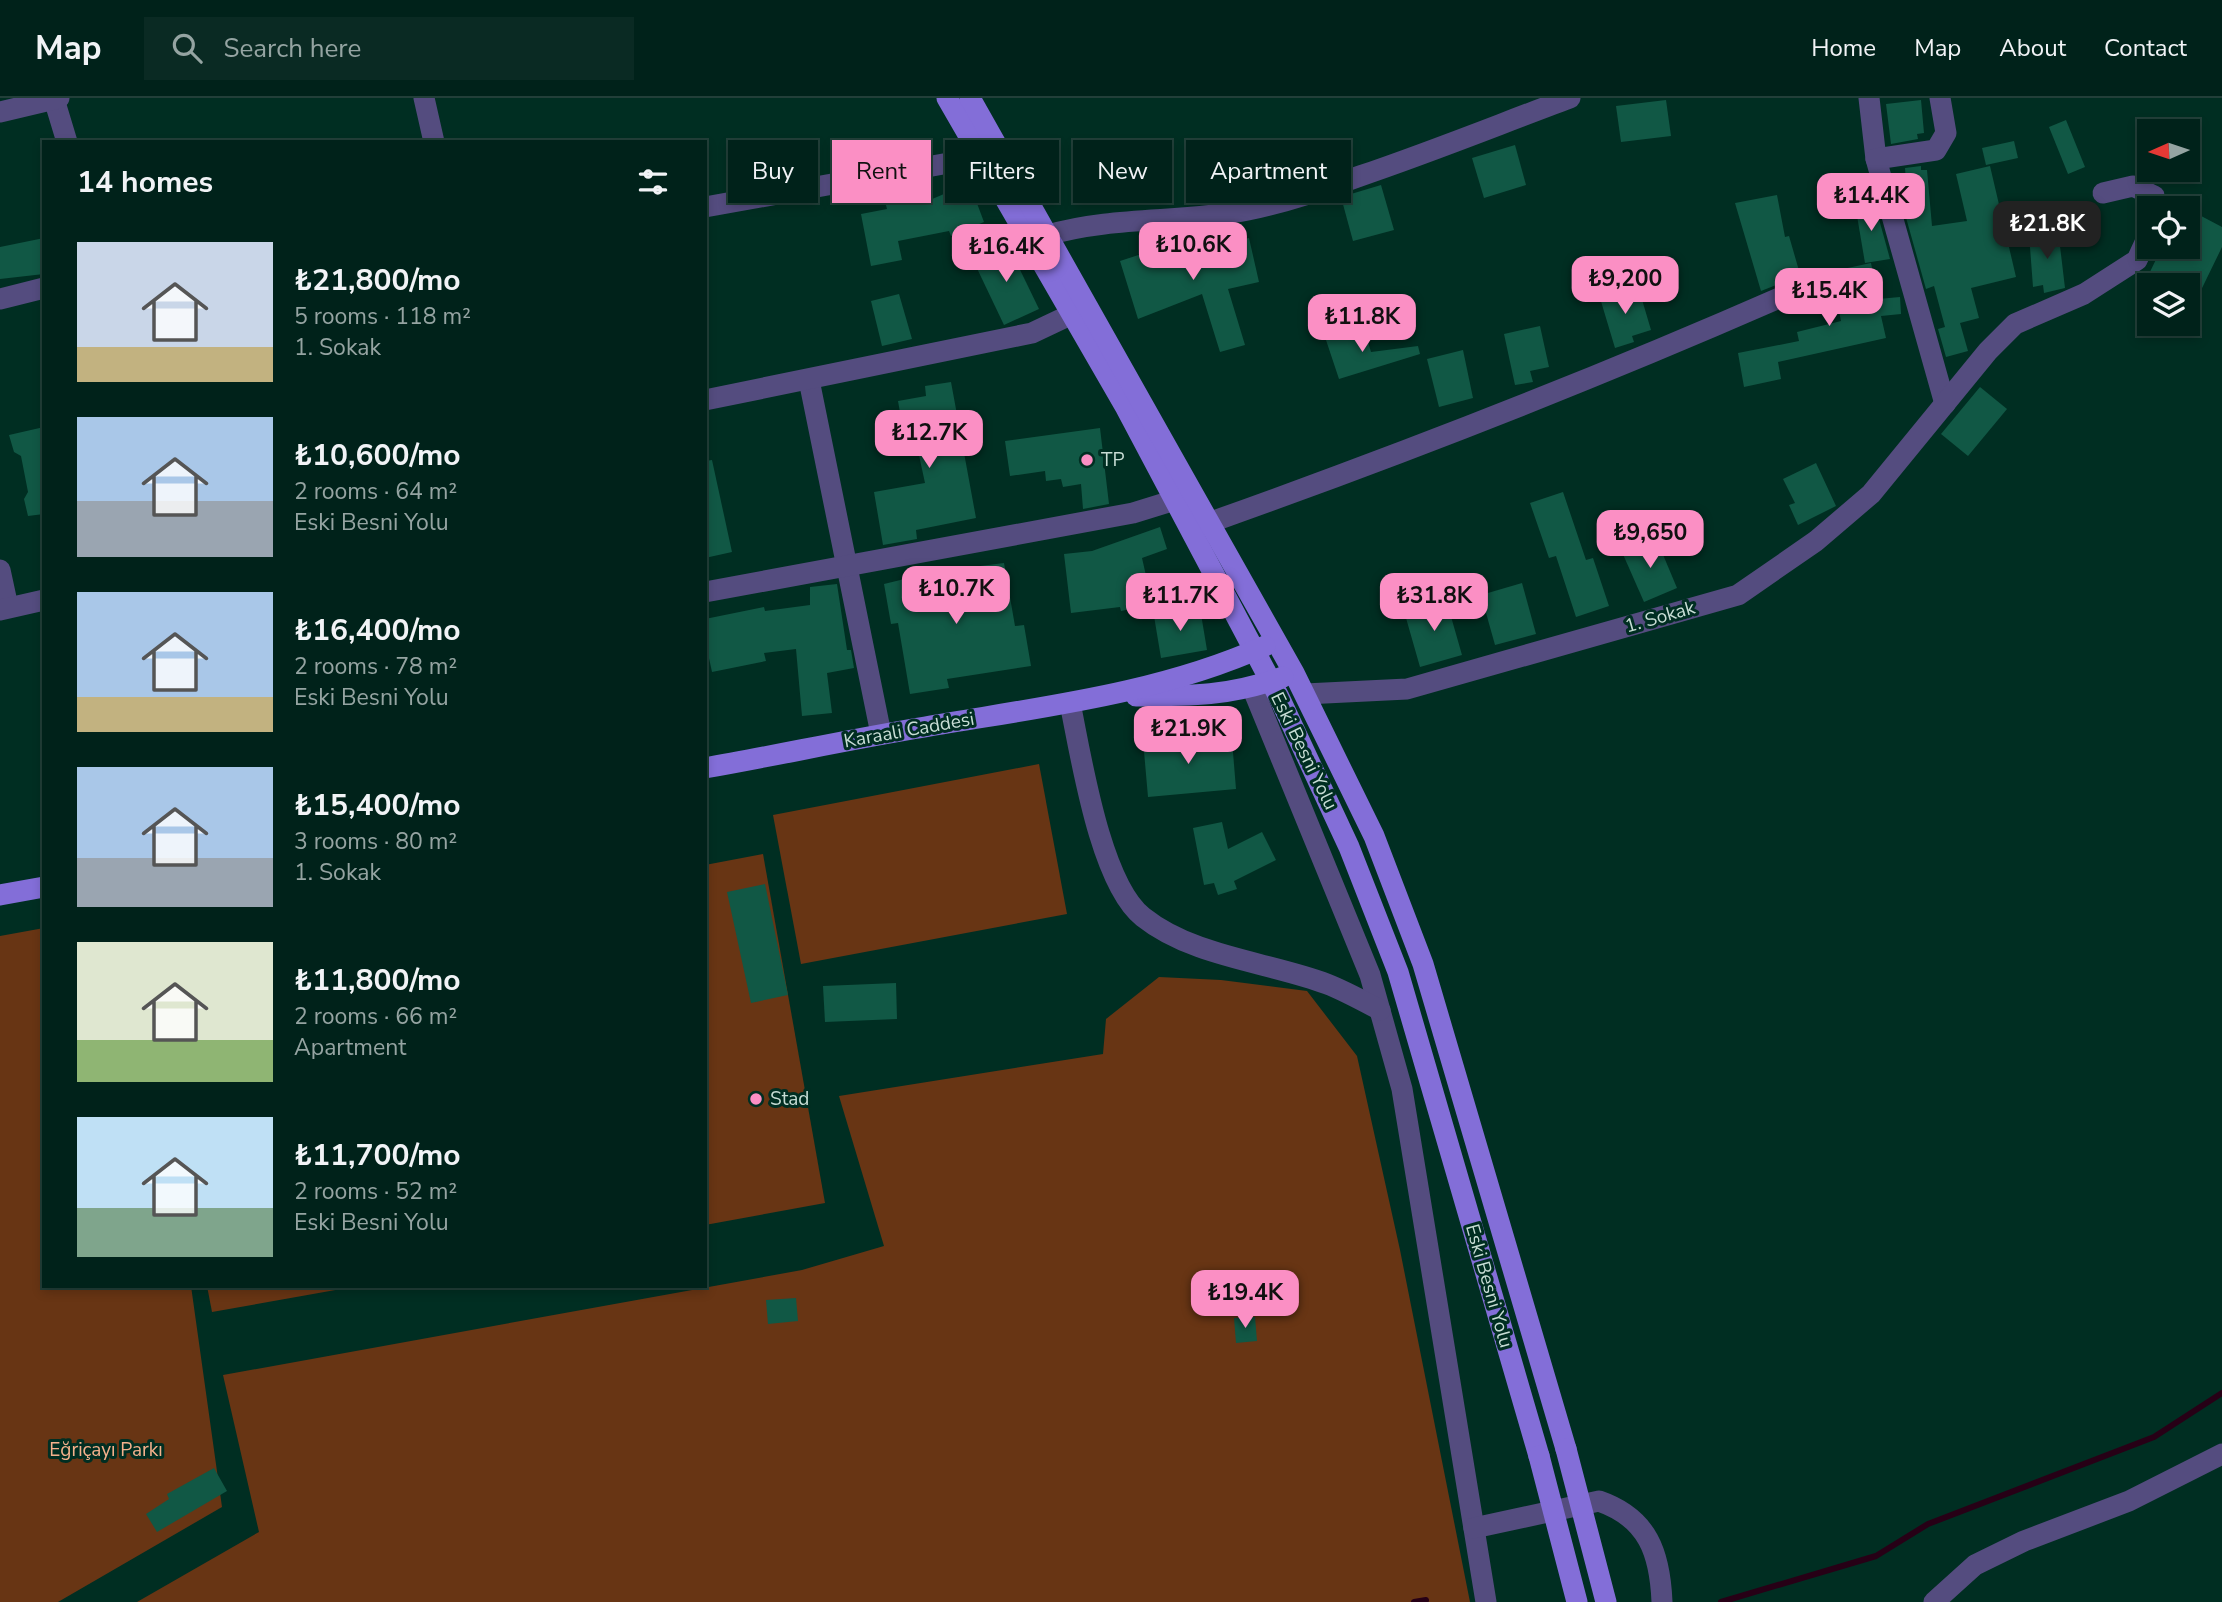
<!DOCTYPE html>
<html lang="en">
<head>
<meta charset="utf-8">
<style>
	body { margin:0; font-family:"Nunito Sans",sans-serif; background:#0a2a23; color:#f1f3f6; height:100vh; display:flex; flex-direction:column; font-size:26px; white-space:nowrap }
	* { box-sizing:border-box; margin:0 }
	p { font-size:23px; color:#95a4a2 }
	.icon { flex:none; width:38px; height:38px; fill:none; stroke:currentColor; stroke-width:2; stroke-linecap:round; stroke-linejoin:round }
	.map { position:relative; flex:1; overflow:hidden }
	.sheet { position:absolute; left:42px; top:42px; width:665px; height:1148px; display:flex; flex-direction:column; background:#00221a; border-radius:0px; box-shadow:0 4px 10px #0003,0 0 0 2px #223f39 }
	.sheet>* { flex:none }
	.top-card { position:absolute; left:728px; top:42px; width:665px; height:63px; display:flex; gap:14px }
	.needle { width:46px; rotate:267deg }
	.tools { position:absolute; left:2137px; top:21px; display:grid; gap:14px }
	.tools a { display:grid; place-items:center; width:63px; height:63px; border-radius:0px; background:#00221a; box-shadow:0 4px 10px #0003,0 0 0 2px #223f39; font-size:35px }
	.price { position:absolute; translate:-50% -60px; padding:0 16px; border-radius:14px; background:#fb8fc4; color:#111; font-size:23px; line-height:46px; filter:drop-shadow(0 2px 4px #0008) }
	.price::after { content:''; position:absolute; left:50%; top:42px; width:21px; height:16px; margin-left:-10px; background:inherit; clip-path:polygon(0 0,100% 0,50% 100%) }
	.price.on { background:#222; color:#fff }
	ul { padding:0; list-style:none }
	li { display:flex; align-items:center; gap:21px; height:175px; padding:0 35px }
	li span { display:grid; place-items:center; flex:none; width:196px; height:140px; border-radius:0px; color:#555 }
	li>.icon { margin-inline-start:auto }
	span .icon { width:84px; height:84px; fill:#fffc; stroke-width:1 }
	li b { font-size:30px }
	h2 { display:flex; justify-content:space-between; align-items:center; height:84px; padding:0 35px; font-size:30px }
	.chip { padding:0 24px; border-radius:0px; background:#00221a; box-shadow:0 4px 10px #0003,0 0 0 2px #223f39; font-size:24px; line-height:63px }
	.chip.on { background:#fb8fc4; color:#111 }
	header { display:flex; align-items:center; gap:42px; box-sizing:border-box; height:98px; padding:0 35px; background:#00221a; border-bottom:2px solid #223f39 }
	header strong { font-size:33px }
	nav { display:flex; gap:38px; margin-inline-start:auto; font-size:24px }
	.search { width:490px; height:63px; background:#0a2a23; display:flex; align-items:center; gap:18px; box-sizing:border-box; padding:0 24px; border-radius:0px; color:#95a4a2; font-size:26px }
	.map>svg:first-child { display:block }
	.green { fill:#683514 }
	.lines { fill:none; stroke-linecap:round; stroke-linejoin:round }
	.stream { stroke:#270016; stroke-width:6 }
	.building { fill:#115845 }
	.minor { stroke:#544c7f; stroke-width:21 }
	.major { stroke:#836ed8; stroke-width:21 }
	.major-bridge { stroke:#836ed8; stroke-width:21 }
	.poi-dot { fill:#fb8fc4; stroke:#002e22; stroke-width:2.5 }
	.labels { text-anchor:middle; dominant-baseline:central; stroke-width:6; stroke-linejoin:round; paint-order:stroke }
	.poi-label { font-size:19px; fill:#c7ddd5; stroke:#002e22; text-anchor:start }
	.street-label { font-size:19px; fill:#c7ddd5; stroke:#002e22 }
	.park-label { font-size:19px; fill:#f4b18c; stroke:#002e22 }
</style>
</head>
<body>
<header>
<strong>Map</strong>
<div class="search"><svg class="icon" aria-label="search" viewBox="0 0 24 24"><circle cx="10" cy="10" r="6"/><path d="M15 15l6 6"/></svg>Search here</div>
<nav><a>Home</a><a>Map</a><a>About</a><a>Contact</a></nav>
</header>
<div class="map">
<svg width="2222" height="1504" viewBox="0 0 2222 1504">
	<rect width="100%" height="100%" fill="#002e22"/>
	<!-- green -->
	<g class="green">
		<polygon points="1039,666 1067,816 801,866 773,717"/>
		<polygon points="763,756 825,1105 705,1127 705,767"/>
		<polygon points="44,830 44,1188 191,1188 222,1409 58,1504 0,1504 0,838"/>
		<polygon points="1159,879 1221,882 1307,893 1357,958 1400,1152 1470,1504 137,1504 259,1434 223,1277 802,1172 884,1148 839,998 1103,956 1106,921"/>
		<polygon points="207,1188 358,1188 212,1214"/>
	</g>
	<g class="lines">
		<!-- stream -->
		<g class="stream">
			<polyline points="1414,1504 1426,1502"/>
			<polyline points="1721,1504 1876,1458 1928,1426 2154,1339 2222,1295"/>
		</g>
	</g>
	<!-- building -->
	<g class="building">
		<polygon points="1666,2 1671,38 1621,44 1616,8"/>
		<polygon points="1921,2 1924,35 1917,36 1918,41 1891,46 1886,6"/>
		<polygon points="2066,22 2085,69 2068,76 2049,29"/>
		<polygon points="2014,43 2018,60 1986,67 1982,50"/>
		<polygon points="1515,47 1526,87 1484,100 1472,60"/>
		<polygon points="1921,68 1921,72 1927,72 1932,128 1967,123 1956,76 1990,68 2016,179 1971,190 1979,220 1960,225 1968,253 1946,259 1938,231 1945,229 1934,188 1926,191 1900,98 1907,97 1905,70"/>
		<polygon points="977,82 983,97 975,100 984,124 951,138 949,133 898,143 902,162 871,168 861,116 887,111 885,103 917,98 918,107"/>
		<polygon points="1381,87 1394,132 1353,143 1341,99"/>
		<polygon points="1777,97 1785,139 1789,138 1800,176 1783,181 1784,184 1761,193 1735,105"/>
		<polygon points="1874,103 1890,161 1865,165 1855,106"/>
		<polygon points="2188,111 2222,129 2222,149 2188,219 2188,187 2166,187 2148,178 2162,149 2188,149"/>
		<polygon points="2062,133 2063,148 2060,148 2065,190 2044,195 2043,187 2033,189 2029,136"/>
		<polygon points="1197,138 1201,151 1249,140 1259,184 1228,191 1245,247 1220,254 1202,196 1138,221 1120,163"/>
		<polygon points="44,140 44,176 0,181 0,149"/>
		<polygon points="1007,145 1039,211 1004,227 973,162"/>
		<polygon points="1871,165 1878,201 1900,199 1901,216 1881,218 1886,240 1778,264 1781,281 1744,289 1738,255 1799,243 1797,234 1841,223 1837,203 1844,202 1838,172"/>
		<polygon points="1638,188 1651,232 1632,238 1634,244 1615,250 1600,200"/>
		<polygon points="899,196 912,241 882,248 871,203"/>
		<polygon points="1540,228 1549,269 1530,273 1533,284 1515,287 1504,236"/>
		<polygon points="1364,230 1371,254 1418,248 1420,256 1339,281 1326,242"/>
		<polygon points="1463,252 1473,300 1439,309 1427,261"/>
		<polygon points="951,284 976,420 916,432 917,441 883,447 874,394 925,385 917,348 906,349 898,303 926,298 925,288"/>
		<polygon points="1980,289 2007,311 1968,358 1941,336"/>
		<polygon points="44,329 44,416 28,418 24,401 28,394 21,358 14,354 9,337"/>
		<polygon points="1100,330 1109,406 1083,411 1081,386 1063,389 1061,381 1046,383 1045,373 1010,378 1005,343"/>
		<polygon points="712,362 732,454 705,460 705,363"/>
		<polygon points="1816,365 1836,408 1798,427 1789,407 1795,405 1783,381"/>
		<polygon points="1563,394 1586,462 1593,460 1609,508 1576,519 1556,458 1549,460 1530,405"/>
		<polygon points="1160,429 1167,451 1142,460 1147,482 1136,485 1141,509 1121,513 1120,509 1071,515 1064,456 1092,453"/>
		<polygon points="1656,440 1677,490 1644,504 1622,454"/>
		<polygon points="1004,465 1015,528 1024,527 1031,568 947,581 949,590 910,596 898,525 891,526 884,486 933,474"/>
		<polygon points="1522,485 1536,536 1495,547 1481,497"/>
		<polygon points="837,486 847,552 851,552 854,570 827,575 832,615 802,618 796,551 764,555 766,563 712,574 705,542 705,521 764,509 765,513 810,507 810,489"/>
		<polygon points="1436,496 1441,510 1448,508 1462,557 1420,569 1406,520 1425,515 1420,502"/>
		<polygon points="1200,510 1207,552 1161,560 1154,518"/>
		<polygon points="1191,638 1192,646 1232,642 1236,691 1148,699 1143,642"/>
		<polygon points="1222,724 1228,751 1262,734 1276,762 1234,783 1237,791 1218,797 1214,785 1204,787 1193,730"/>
		<polygon points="765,786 788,897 751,905 727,794"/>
		<polygon points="896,885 897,921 825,924 823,888"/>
		<polygon points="796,1200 798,1223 768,1226 766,1202"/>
		<polygon points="1255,1219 1257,1243 1236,1245 1234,1220"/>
		<polygon points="214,1370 227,1393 157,1434 146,1416 169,1401 167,1396"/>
	</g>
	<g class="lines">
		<!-- minor -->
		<g class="minor">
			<polyline points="424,0 434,44"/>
			<polyline points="1869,0 1876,61 1945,306"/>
			<polyline points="54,1 67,44"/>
			<polyline points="0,14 59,0"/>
			<polyline points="1876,61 1936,52 1946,35 1940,0"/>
			<polyline points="2103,95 2133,88 2154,98 2153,110"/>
			<polyline points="705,109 982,59"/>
			<path d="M1048 137C1113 118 1182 125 1248 112 1287 104 1324 91 1360 78 1431 54 1500 26 1570 0"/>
			<polyline points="0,201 44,190"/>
			<polyline points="809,282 881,636"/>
			<polyline points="705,302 1032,235 1070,217"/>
			<path d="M1211 424C1405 355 1597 280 1786 197"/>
			<polyline points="0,472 8,509"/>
			<polyline points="705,494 1133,415 1175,402"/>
			<polyline points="0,512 44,502"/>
			<polyline points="1252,589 1370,877 1402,991 1486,1504"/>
			<polyline points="1305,596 1407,591 1738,497 1816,443 1871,396 1988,253 2015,226 2084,196 2137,162 2149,136"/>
			<path d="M1070 605C1081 658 1100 785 1143 819 1193 859 1269 864 1327 886 1345 893 1363 903 1380 912"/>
			<path d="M1474 1430 1599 1403C1648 1420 1660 1455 1662 1504"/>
			<polyline points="1934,1504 1975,1467 2024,1443 2129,1403 2222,1356"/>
		</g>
		<!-- major -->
		<g class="major">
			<polyline points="947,0 1126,310 1279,599 1349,749 1398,874 1539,1358"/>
			<polyline points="970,0 1294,575 1374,738 1423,866 1566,1351"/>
			<path d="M1136 598C1192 598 1229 598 1283 579"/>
			<path d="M705 670C779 657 851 641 925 629 1040 609 1158 596 1265 548"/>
			<polyline points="0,797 44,789"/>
		</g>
		<!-- major-bridge -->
		<g class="major-bridge">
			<polyline points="1566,1351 1606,1504"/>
			<polyline points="1539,1358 1577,1504"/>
		</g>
	</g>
	<!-- markers -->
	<g class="poi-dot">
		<circle cx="1087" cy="362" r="7"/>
		<circle cx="756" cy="1001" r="7"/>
	</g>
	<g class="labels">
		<!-- poi labels -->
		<g class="poi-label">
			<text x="1101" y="362">TP</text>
			<text x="770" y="1001">Stad</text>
		</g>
		<!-- street labels -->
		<g class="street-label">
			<text transform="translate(1660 519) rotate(-16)">1. Sokak</text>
			<text transform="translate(909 632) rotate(-10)">Karaali Caddesi</text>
			<text transform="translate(1304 653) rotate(64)">Eski Besni Yolu</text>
			<text transform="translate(1489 1188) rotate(74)">Eski Besni Yolu</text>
		</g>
		<!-- park labels -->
		<g class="park-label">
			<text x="106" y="1352">Eğriçayı Parkı</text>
		</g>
	</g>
</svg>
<div class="tools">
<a><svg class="needle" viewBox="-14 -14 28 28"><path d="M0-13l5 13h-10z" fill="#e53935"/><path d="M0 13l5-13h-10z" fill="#95a4a2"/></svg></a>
<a><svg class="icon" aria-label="locate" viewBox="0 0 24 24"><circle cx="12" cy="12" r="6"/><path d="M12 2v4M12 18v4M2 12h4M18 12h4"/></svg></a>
<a><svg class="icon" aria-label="layers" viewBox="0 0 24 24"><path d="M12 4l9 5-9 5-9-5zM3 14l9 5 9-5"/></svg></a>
</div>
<b class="price" style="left:1871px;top:135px">₺14.4K</b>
<b class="price on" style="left:2047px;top:163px">₺21.8K</b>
<b class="price" style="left:1193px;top:184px">₺10.6K</b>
<b class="price" style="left:1006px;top:186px">₺16.4K</b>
<b class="price" style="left:1625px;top:218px">₺9,200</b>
<b class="price" style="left:1829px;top:230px">₺15.4K</b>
<b class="price" style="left:1362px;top:256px">₺11.8K</b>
<b class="price" style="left:929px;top:372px">₺12.7K</b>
<b class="price" style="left:1650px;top:472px">₺9,650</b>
<b class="price" style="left:956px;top:528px">₺10.7K</b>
<b class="price" style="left:1180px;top:535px">₺11.7K</b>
<b class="price" style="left:1434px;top:535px">₺31.8K</b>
<b class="price" style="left:1188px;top:668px">₺21.9K</b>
<b class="price" style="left:1245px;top:1232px">₺19.4K</b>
<div class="top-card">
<a class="chip">Buy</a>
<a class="chip on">Rent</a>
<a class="chip">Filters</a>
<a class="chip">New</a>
<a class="chip">Apartment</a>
</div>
<section class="sheet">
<h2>14 homes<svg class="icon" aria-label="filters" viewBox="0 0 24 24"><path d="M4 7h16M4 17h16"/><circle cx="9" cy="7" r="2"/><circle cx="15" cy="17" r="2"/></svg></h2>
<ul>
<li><span style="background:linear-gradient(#c9d6e8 75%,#c2b280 0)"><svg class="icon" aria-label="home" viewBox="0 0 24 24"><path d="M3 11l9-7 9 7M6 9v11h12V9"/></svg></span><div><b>₺21,800/mo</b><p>5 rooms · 118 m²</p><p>1. Sokak</p></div></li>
<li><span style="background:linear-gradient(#a9c7e8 60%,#9aa5b1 0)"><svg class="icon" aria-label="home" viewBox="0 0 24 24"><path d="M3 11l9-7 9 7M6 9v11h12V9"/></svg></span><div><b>₺10,600/mo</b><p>2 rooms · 64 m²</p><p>Eski Besni Yolu</p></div></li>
<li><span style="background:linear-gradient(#a9c7e8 75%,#c2b280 0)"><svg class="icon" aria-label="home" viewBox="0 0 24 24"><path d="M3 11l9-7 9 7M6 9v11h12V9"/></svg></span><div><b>₺16,400/mo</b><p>2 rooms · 78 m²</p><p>Eski Besni Yolu</p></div></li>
<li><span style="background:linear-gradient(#a9c7e8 65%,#9aa5b1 0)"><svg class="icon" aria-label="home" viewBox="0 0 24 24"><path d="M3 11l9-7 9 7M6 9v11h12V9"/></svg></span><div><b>₺15,400/mo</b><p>3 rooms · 80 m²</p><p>1. Sokak</p></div></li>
<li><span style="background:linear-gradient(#dfe7d0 70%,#8fb573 0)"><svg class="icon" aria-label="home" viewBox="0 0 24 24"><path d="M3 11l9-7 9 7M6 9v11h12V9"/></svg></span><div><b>₺11,800/mo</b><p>2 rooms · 66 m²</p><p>Apartment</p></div></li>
<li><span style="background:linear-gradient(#bfe0f5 65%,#7fa58c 0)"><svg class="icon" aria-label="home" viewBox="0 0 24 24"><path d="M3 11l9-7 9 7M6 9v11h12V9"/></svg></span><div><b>₺11,700/mo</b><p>2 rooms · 52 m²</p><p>Eski Besni Yolu</p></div></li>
</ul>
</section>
</div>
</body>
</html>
